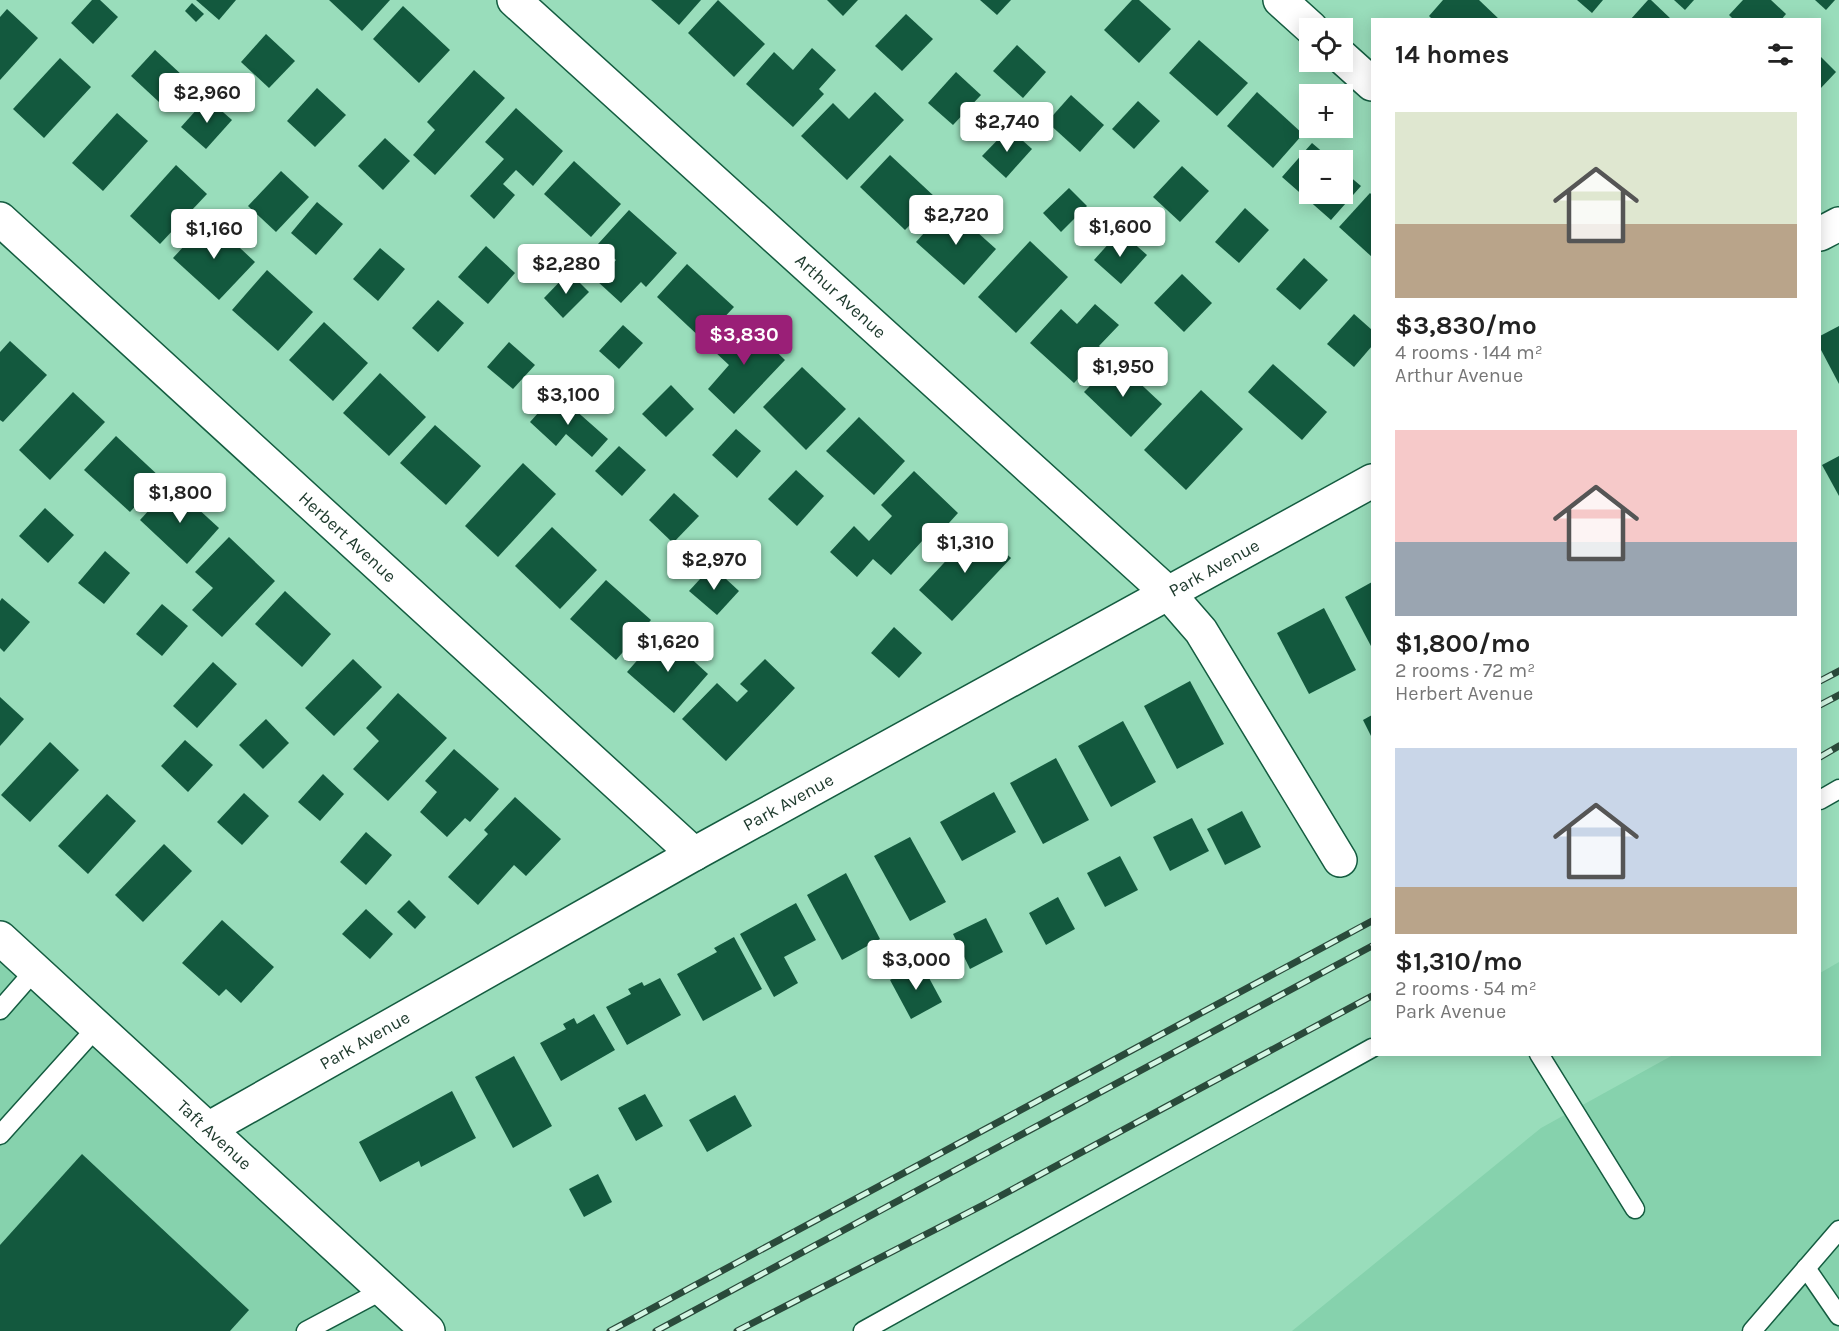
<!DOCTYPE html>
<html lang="en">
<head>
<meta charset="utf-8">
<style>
	body { margin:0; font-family:Karla,sans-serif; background:#f6f6f6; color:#222; height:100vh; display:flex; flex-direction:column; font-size:22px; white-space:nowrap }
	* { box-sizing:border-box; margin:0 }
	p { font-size:20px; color:#767676 }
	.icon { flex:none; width:33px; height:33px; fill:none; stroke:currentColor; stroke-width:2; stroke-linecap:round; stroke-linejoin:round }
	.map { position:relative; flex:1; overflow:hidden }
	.details { position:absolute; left:1371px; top:18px; width:450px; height:1038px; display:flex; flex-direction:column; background:#fff; border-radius:0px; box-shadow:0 3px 15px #0003 }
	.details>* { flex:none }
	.tools { position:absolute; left:1299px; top:18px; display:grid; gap:12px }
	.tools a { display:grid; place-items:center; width:54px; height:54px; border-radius:0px; background:#fff; box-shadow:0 3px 15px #0003; font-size:30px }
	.price { position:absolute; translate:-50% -51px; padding:0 14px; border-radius:6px; background:#fff; color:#222; font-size:20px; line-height:39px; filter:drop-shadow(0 2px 3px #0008) }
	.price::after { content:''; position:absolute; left:50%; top:36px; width:18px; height:14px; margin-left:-9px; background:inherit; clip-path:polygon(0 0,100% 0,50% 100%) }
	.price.active { background:#9a1f77; color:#fff }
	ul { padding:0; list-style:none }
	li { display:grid; align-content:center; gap:12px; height:318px; padding:0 24px }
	li span { display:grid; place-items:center; height:186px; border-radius:0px; color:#555 }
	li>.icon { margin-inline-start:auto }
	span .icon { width:108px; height:108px; fill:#fffc; stroke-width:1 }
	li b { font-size:26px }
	h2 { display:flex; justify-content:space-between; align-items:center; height:72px; padding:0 24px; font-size:26px }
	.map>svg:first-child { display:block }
	.built { fill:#86d2ad }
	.building { fill:#13593e }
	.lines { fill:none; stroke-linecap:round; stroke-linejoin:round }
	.service-casing { stroke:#145c40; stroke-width:21 }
	.minor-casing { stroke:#145c40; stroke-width:36 }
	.service { stroke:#fff; stroke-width:18 }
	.minor { stroke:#fff; stroke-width:33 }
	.rail-casing { stroke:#2a4a3b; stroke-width:7 }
	.rail { stroke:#d4f6e4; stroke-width:4.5; stroke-dasharray:14; stroke-linecap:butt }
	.labels { text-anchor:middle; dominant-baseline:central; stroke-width:6; stroke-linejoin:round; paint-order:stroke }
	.street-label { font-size:18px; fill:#1c382b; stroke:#d4f6e4 }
</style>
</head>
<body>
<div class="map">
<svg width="1839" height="1331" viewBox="0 0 1839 1331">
	<rect width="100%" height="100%" fill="#9db"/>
	<!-- built -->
	<g class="built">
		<polygon points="0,953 411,1331 0,1331"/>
		<polygon points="1839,962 1839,1331 1292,1331 1541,1128 1673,1055 1820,1054 1820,973"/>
	</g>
	<!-- building -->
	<g class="building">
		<polygon points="92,0 100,0 118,17 93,44 71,23"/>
		<polygon points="196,0 236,0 219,20"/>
		<polygon points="329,0 390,0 362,31"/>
		<polygon points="651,0 701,0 679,25"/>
		<polygon points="718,0 765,44 734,77 688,33"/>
		<polygon points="827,0 858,0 843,16"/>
		<polygon points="980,0 1011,0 997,15"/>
		<polygon points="1132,0 1139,0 1171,29 1139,63 1104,30"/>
		<polygon points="1443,0 1479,0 1500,20 1433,20 1429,16"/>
		<polygon points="1577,0 1603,0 1592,13"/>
		<polygon points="1648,0 1651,0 1672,20 1630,20"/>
		<polygon points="1674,0 1694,0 1685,10"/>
		<polygon points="1743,0 1771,0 1786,14 1781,20 1734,20 1729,15"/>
		<polygon points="1815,0 1835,0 1826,10"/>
		<polygon points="192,3 204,14 196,22 185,11"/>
		<polygon points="403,6 450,50 419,83 373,39"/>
		<polygon points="7,9 38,38 0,80 0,17"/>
		<polygon points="906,14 933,39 902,71 875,46"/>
		<polygon points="266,34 295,61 269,88 241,62"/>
		<polygon points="1199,40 1248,83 1217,116 1169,73"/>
		<polygon points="1017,45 1046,72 1023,98 993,71"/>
		<polygon points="812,48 836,70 819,89 824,94 793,127 746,84 774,52 793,70"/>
		<polygon points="155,50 183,76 159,102 131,76"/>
		<polygon points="1820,56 1836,72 1820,89"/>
		<polygon points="60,58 91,87 44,138 13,109"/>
		<polygon points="474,70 505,98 435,175 413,155 435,130 427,122"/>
		<polygon points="956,72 981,95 953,125 928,103"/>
		<polygon points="317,88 346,115 315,147 287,121"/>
		<polygon points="875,92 904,120 847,180 801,136 833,103 849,119"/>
		<polygon points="1257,92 1303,134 1273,168 1227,126"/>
		<polygon points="1071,95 1104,125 1080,152 1047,122"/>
		<polygon points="207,98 232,120 206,149 181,127"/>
		<polygon points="1138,101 1160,121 1134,149 1112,129"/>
		<polygon points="516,108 563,151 533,186 516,170 503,184 515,195 494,219 470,196 504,159 485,142"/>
		<polygon points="117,113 148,141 103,191 72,163"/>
		<polygon points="1009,128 1032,149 1006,178 982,156"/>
		<polygon points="385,138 410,161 383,190 358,166"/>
		<polygon points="1312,143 1332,160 1310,160 1310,194 1342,194 1342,170 1361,186 1331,220 1282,177"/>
		<polygon points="890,155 936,198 905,230 860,187"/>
		<polygon points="574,161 621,204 591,237 544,194"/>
		<polygon points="176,165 207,194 160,244 130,216"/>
		<polygon points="1182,166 1209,191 1180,222 1153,197"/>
		<polygon points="281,171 309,197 276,232 248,206"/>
		<polygon points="1069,188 1087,206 1061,232 1043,213"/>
		<polygon points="1370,193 1372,195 1372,257 1339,227"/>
		<polygon points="317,202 343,224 316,255 291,233"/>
		<polygon points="948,206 996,249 964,285 916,242"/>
		<polygon points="1245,208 1269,230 1239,263 1215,242"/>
		<polygon points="629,210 677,253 646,287 641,282 621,303 597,281 616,260 598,244"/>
		<polygon points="209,219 255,262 219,300 173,258"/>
		<polygon points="1120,231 1147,255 1121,284 1094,260"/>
		<polygon points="1030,241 1068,277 1016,333 978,297"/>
		<polygon points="486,246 515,273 488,304 458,277"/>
		<polygon points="380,248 405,269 378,301 353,279"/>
		<polygon points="1304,258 1328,280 1300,310 1276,289"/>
		<polygon points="687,264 734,307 703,340 657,297"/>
		<polygon points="267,270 313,312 278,351 232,310"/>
		<polygon points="569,272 589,292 563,318 544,298"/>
		<polygon points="1182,274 1212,303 1184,332 1154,303"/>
		<polygon points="438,300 464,323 438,352 412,328"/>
		<polygon points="1095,304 1119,325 1099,346 1104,351 1074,383 1030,343 1061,309 1077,324"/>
		<polygon points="1354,314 1372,330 1372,346 1354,367 1327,344"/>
		<polygon points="743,320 785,360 734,414 708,389 729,365 714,351"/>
		<polygon points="324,322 368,363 333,401 289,360"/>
		<polygon points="623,325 643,343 619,369 599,351"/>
		<polygon points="1839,326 1839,384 1820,348 1820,336"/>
		<polygon points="10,341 47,375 3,422 0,420 0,352"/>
		<polygon points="509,342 535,365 513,389 487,367"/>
		<polygon points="1115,360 1162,404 1131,437 1084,392"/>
		<polygon points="1273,364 1327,412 1302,440 1248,392"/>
		<polygon points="802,367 846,409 806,450 763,407"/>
		<polygon points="380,373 426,417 389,456 343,413"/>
		<polygon points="671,385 694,409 666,437 642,414"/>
		<polygon points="1201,390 1243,429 1186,490 1144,450"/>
		<polygon points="73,392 105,422 50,480 19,450"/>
		<polygon points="556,393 608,439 592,457 566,434 556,446 530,422"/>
		<polygon points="859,417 905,461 874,495 826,451"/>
		<polygon points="435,425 481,466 446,505 400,463"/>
		<polygon points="736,429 761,451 737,478 712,455"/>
		<polygon points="116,436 161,478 130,512 84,470"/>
		<polygon points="619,446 646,470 622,496 595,471"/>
		<polygon points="1839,456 1839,496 1822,465"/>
		<polygon points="523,463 556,494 498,557 465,526"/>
		<polygon points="796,470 824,496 797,526 768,499"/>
		<polygon points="914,471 958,513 929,545 923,540 891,575 873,559 857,577 830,552 854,526 869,541 892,516 881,505"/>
		<polygon points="172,485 219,528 187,564 140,520"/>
		<polygon points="674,493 699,516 673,543 649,520"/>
		<polygon points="45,508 74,535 48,563 19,536"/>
		<polygon points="552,527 597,570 560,609 515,566"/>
		<polygon points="977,527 1011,558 952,621 919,590"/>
		<polygon points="229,537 275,581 222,637 192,610 213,588 195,572"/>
		<polygon points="105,551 130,573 104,604 78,583"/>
		<polygon points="712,566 739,591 717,615 689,591"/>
		<polygon points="606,580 651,620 616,660 570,619"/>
		<polygon points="1372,582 1372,648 1345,597"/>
		<polygon points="285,591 331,634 302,667 255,624"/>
		<polygon points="2,598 30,622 4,652 0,648 0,601"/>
		<polygon points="162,604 188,626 162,656 136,634"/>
		<polygon points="1324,608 1356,670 1309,694 1277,633"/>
		<polygon points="894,627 922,653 899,678 871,653"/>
		<polygon points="662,632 708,674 674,713 627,672"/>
		<polygon points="353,659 382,687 334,736 305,708"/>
		<polygon points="765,659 795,688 726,761 682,719 717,683 737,702 748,691 740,684"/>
		<polygon points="213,662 237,684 197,728 173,706"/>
		<polygon points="1190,681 1224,744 1177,769 1144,706"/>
		<polygon points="398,693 447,738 388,801 353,769 379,741 366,728"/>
		<polygon points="0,697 24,719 0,746"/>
		<polygon points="1372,715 1372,738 1363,720"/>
		<polygon points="266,719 289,743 263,769 239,745"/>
		<polygon points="1123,721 1156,782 1111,807 1078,746"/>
		<polygon points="185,740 213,765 188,792 161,766"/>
		<polygon points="50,742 79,770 30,822 1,795"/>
		<polygon points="454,749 499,789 470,822 465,818 447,837 420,812 437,792 425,781"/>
		<polygon points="1056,758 1089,820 1043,844 1010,783"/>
		<polygon points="323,774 344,794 320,821 298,802"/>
		<polygon points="994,792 1016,832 962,861 940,822"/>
		<polygon points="244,793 269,816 242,845 217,822"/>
		<polygon points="107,794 136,821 88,874 58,846"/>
		<polygon points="515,797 561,839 526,876 514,865 478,905 448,877 488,834 484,830"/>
		<polygon points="1242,811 1261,847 1225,865 1207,829"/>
		<polygon points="1192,818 1209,851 1170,871 1153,837"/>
		<polygon points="366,832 392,855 366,885 340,862"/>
		<polygon points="910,837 946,902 910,921 874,856"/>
		<polygon points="164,844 192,871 143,922 115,895"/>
		<polygon points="1120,856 1138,890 1105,907 1087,873"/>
		<polygon points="846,873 880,939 842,960 807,895"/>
		<polygon points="1058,897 1075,929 1046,945 1029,913"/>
		<polygon points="409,900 426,917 415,929 397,912"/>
		<polygon points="796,903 816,940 784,957 798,983 774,997 740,934"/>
		<polygon points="366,909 393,934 370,959 342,934"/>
		<polygon points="986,918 1003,952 970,969 953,934"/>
		<polygon points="222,920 274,967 241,1003 226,989 219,996 182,963"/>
		<polygon points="734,937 762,989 703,1021 677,974 717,952 714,948"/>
		<polygon points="921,963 942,1002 911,1019 890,980"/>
		<polygon points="660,978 681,1015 627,1045 606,1007 631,994 628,989 642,982 644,986"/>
		<polygon points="594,1014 615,1050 561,1081 540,1043 566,1029 563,1024 574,1018 577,1024"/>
		<polygon points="514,1056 552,1126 513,1148 475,1077"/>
		<polygon points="452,1091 476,1138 421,1167 419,1161 380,1182 359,1142"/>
		<polygon points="645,1094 663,1126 636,1141 618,1108"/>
		<polygon points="735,1095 752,1126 707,1152 689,1120"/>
		<polygon points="82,1154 249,1310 230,1331 0,1331 0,1245"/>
		<polygon points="598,1174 612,1202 584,1217 569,1189"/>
	</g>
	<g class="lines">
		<defs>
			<g id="service">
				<polyline points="1820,800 1839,789"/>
				<polyline points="0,1010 35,970"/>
				<polyline points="1539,1054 1635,1209"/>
				<polyline points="0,1135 97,1027"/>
				<polyline points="1806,1268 1839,1316"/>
				<polyline points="306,1331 383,1290"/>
				<polyline points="863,1331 1372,1048"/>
				<polyline points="1752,1331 1839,1230"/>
			</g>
			<g id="minor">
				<path id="s1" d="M514 0 1168 593 1201 631 1340 860"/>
				<polyline points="1280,0 1311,28"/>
				<polyline points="1342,57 1372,84"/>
				<path id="s2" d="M0 219 694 854"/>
				<polyline points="1820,234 1839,224"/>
				<path id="s3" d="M0 938 428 1331"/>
				<path id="s4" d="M208 1129 694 854 1372 481"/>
			</g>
		</defs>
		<!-- service casing -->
		<use href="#service" class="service-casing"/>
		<!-- minor casing -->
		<use href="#minor" class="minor-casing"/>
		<!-- service -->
		<use href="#service" class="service"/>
		<!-- minor -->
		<use href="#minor" class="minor"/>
		<defs>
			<g id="rail">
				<polyline points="1820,681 1839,671"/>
				<polyline points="1820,705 1839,695"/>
				<polyline points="1820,757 1839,746"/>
				<polyline points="610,1331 1372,921"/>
				<polyline points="656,1331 1372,946"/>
				<polyline points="737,1331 989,1202 1372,996"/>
			</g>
		</defs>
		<!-- rail casing -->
		<use href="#rail" class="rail-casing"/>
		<!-- rail -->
		<use href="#rail" class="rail"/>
	</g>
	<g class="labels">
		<!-- street labels -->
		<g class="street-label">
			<text stroke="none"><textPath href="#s1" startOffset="441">Arthur Avenue</textPath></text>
			<text stroke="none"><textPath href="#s2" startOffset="471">Herbert Avenue</textPath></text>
			<text stroke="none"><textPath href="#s4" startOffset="1152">Park Avenue</textPath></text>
			<text stroke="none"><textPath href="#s4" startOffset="666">Park Avenue</textPath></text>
			<text stroke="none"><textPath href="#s4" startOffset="180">Park Avenue</textPath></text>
			<text stroke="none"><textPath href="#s3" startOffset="291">Taft Avenue</textPath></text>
		</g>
	</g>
</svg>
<div class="tools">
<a><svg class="icon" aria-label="locate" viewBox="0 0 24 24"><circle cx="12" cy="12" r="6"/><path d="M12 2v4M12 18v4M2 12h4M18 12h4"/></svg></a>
<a>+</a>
<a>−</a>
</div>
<b class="price" style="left:207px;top:124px">$2,960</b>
<b class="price" style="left:1007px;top:153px">$2,740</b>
<b class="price" style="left:956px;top:246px">$2,720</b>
<b class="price" style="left:1120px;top:258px">$1,600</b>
<b class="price" style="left:214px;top:260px">$1,160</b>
<b class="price" style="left:566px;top:295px">$2,280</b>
<b class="price active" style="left:744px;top:366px">$3,830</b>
<b class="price" style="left:1123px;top:398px">$1,950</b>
<b class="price" style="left:568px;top:426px">$3,100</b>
<b class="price" style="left:180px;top:524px">$1,800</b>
<b class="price" style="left:965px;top:574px">$1,310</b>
<b class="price" style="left:714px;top:591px">$2,970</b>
<b class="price" style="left:668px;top:673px">$1,620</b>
<b class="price" style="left:916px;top:991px">$3,000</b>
<section class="details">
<h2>14 homes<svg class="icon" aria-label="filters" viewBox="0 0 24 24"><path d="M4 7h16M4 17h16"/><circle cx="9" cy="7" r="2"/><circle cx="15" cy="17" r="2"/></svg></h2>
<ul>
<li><span style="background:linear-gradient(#dfe7d0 60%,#b9a48a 0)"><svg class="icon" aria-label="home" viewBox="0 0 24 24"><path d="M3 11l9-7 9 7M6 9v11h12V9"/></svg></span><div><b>$3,830/mo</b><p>4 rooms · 144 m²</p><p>Arthur Avenue</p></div></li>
<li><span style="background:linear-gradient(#f6c9c9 60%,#9aa5b1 0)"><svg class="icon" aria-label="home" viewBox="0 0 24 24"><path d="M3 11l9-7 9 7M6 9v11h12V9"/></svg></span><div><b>$1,800/mo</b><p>2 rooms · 72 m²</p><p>Herbert Avenue</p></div></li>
<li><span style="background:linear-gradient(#c9d6e8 75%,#b9a48a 0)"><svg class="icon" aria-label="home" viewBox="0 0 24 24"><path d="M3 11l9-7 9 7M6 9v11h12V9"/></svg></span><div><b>$1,310/mo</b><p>2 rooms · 54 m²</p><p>Park Avenue</p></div></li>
</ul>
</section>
</div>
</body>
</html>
